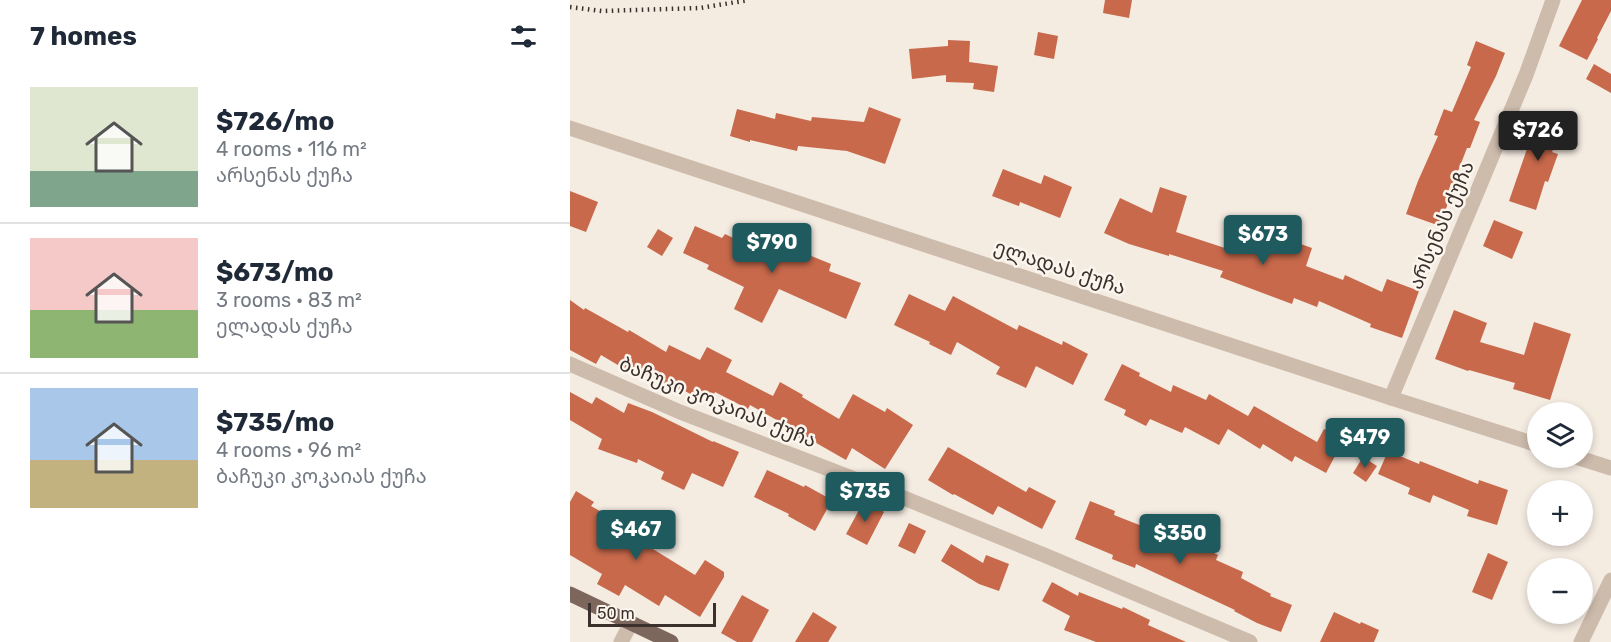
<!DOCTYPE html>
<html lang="en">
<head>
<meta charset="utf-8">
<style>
	body { margin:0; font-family:Rubik,"Noto Sans Georgian",sans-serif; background:#f6f6f7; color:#1f2937; height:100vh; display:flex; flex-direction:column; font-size:22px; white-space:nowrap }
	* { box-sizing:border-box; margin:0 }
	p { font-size:20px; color:#747a83 }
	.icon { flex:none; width:33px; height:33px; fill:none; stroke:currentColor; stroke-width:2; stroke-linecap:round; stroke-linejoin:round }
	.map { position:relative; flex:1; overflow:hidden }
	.panel { display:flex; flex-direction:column; background:#fff; width:570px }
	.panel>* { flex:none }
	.tools { position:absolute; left:957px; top:402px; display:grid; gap:12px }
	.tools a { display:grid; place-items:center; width:66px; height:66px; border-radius:50%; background:#fff; box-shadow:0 3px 9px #0003; font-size:30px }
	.scale { position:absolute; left:18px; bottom:15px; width:128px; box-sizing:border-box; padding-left:6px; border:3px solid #3b302b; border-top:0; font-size:16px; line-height:21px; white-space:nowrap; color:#3b302b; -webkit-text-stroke:4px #fbf5ee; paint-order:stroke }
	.price { position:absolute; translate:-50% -51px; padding:0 14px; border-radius:6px; background:#1f5a5e; color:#fff; font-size:20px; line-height:39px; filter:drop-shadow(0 2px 3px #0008) }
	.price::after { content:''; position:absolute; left:50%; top:36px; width:18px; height:14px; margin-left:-9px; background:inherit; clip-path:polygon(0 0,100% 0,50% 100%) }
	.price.selected { background:#222; color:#fff }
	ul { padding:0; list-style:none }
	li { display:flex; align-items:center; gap:18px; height:150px; padding:0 30px }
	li+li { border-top:2px solid #e0e1e3 }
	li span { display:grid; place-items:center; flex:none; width:168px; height:120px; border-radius:0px; color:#555 }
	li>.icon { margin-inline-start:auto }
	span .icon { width:72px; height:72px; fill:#fffc; stroke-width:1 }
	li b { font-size:26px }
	h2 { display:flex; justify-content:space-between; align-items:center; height:72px; padding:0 30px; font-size:26px }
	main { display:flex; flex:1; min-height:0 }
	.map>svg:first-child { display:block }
	.building { fill:#c8694b }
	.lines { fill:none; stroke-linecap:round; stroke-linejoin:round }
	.minor { stroke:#cdbbac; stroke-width:15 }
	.major { stroke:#7d675c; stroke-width:15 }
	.rail { stroke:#3b302b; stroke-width:4.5; stroke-dasharray:1.5 4.5; stroke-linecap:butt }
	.labels { text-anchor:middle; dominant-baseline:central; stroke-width:5; stroke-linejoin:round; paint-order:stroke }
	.street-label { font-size:20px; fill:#3b302b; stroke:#fbf5ee }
</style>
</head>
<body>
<main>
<section class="panel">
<h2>7 homes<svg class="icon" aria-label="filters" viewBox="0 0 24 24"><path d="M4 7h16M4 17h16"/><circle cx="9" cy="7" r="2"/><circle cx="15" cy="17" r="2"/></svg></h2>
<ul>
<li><span style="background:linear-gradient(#dfe7d0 70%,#7fa58c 0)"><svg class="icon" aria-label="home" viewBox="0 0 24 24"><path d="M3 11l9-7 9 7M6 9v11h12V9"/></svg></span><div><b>$726/mo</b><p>4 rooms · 116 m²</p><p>არსენას ქუჩა</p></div></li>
<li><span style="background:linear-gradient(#f6c9c9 60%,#8fb573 0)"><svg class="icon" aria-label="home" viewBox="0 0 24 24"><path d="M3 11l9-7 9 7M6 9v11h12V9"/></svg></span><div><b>$673/mo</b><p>3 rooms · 83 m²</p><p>ელადას ქუჩა</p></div></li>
<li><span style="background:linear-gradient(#a9c7e8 60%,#c2b280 0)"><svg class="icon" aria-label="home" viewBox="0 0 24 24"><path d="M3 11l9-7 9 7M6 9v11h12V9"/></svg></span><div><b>$735/mo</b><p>4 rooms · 96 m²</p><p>ბაჩუკი კოკაიას ქუჩა</p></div></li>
</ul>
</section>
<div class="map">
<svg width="1041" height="642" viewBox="0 0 1041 642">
	<rect width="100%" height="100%" fill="#f4ebe1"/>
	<!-- building -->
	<g class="building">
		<polygon points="535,0 562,0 559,18 533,13"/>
		<polygon points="1012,0 1041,0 1041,11 1027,38 1028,39 1017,60 989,46"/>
		<polygon points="468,32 488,36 484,59 464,55"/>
		<polygon points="378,40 400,41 399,62 428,66 424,92 403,89 404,83 376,82 376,75 342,79 339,49 378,46"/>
		<polygon points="906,41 935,53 926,76 904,120 910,122 900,148 897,148 883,184 881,183 876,199 879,200 870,226 836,214 848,181 868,136 864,135 874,109 882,112 901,67 897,65"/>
		<polygon points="1024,64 1041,74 1041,93 1016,79"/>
		<polygon points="299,107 331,119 315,164 277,151 228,146 227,151 180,140 180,142 160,136 167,109 205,119 206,113 241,121 242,117 294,122"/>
		<polygon points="978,111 998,120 982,152 988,154 978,182 975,181 966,210 939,201 959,143 961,143"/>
		<polygon points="433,169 471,184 474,175 502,187 490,218 450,202 449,206 422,196"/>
		<polygon points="590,187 617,196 606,232 661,250 664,241 698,254 705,235 742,248 736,266 773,280 775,275 812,292 817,279 849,291 832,338 800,327 801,324 749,301 747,307 724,298 722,304 650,277 653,271 599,254 599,256 559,244 534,233 550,198 582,213"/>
		<polygon points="0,191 28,202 16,232 0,226"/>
		<polygon points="924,220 953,232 942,259 913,246"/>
		<polygon points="125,226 152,238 155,234 192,252 199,237 233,254 234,253 261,264 259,271 291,283 276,319 209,289 192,323 164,309 174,287 137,269 139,265 113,253"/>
		<polygon points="88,229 103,238 92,256 77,247"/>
		<polygon points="339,294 375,311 383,296 447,330 449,325 492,345 493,341 518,354 503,385 466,366 456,388 426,374 430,367 387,342 381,355 359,344 360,342 324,325"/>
		<polygon points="0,300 14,310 15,308 58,332 59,330 96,352 99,345 130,360 137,347 162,360 156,372 203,396 210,382 233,395 232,397 269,419 283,394 315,412 317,408 343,425 315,469 282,448 276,460 241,440 239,444 219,432 221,428 180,405 178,409 145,392 139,404 113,390 112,391 71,372 68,377 31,355 26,364 0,350"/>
		<polygon points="884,310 917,323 910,342 954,355 964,322 1001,334 980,400 943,389 945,383 899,370 898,371 865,359"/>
		<polygon points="552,364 570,373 569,376 601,392 603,385 636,400 639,394 678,416 684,406 747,442 754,429 774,439 756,473 725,456 722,462 693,444 690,449 658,429 649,445 615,427 612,433 580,419 576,426 554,415 556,410 534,400"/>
		<polygon points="0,392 22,404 26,397 54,413 58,403 82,412 143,442 143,441 169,452 153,487 122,473 114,490 91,479 94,472 68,459 67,463 28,449 32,439 0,420"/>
		<polygon points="378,447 456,492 459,487 486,501 472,529 428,506 423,515 384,494 383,495 358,480"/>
		<polygon points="818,451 849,464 850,461 908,484 909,480 938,490 927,525 897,516 899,510 863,495 860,503 838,494 840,488 808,474"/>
		<polygon points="793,457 807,466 796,482 783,473"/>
		<polygon points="197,470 234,487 235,485 262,500 245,531 218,516 219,514 184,497"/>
		<polygon points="6,491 24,502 21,506 81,540 78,546 125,575 135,560 154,572 154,577 130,617 95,595 89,606 55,585 49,596 27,584 32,574 0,555 0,502"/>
		<polygon points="294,501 314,512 297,545 276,534"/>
		<polygon points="520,501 545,511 544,515 592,534 626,550 628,545 648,555 646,560 673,572 671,578 701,594 700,596 722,605 711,632 687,623 664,611 665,610 566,564 565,568 542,559 543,555 505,539"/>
		<polygon points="339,523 356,531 345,554 328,546"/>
		<polygon points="381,544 413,563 416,555 439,564 429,591 409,584 371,561"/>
		<polygon points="918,553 938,562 922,600 902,592"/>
		<polygon points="482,582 508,596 509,592 552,609 553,607 580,620 578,625 616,642 526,642 494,630 500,616 472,601"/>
		<polygon points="172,595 199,610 182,642 167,642 151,633"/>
		<polygon points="243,612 267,627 258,642 225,642"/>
		<polygon points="764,612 790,624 791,622 809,630 804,642 750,642"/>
	</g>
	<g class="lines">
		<!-- minor -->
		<g class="minor">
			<polyline points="0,128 821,398 968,445"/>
			<polyline points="0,364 110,412 329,496 474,555 680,642"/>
			<polyline points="821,398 956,75 983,0"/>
			<polyline points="1009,458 1041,468"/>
			<polyline points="51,642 61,623"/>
			<polyline points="1011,642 1041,580"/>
		</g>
		<!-- major -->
		<polyline class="major" points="0,594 101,642"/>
		<!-- rail -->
		<polyline class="rail" points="0,7 32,11 130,8 179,0"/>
	</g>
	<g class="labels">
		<!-- street labels -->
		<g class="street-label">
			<text transform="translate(871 225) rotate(-67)">არსენას ქუჩა</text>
			<text transform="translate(490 267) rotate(18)">ელადას ქუჩა</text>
			<text transform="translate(148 402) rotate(22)">ბაჩუკი კოკაიას ქუჩა</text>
		</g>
	</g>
</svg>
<div class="tools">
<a><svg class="icon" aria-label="layers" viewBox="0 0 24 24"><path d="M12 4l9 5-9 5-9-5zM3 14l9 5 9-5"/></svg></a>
<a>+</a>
<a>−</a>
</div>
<div class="scale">50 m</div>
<b class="price selected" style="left:968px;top:162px">$726</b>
<b class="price" style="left:693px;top:266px">$673</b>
<b class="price" style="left:202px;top:274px">$790</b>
<b class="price" style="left:795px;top:469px">$479</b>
<b class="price" style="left:295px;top:523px">$735</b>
<b class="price" style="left:66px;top:561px">$467</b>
<b class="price" style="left:610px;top:565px">$350</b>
</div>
</main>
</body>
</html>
